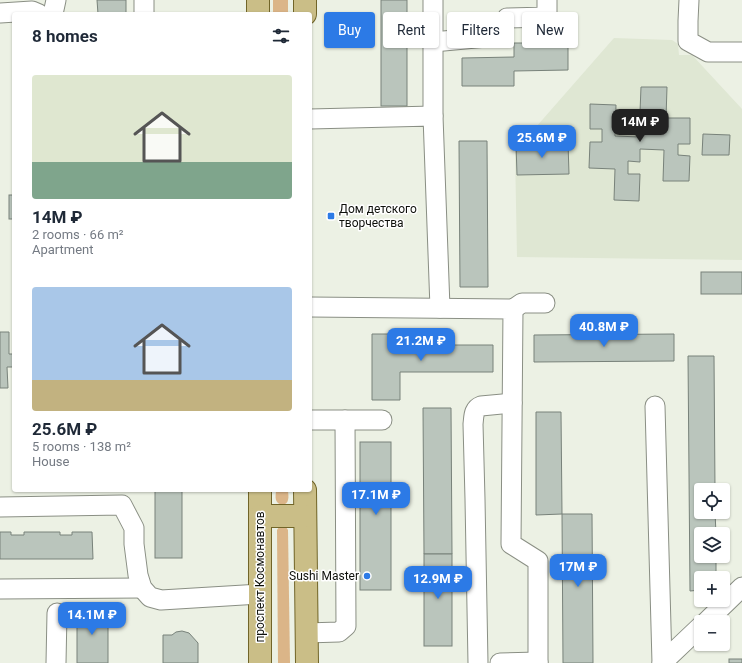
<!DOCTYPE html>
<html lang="en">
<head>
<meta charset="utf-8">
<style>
	body { margin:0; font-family:Roboto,sans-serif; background:#f2f2f3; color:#1f2937; height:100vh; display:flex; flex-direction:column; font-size:15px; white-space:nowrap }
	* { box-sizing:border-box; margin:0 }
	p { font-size:13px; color:#747a83 }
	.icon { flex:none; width:22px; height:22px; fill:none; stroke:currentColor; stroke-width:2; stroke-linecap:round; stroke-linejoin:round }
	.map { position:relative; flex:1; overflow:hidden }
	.sheet { position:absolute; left:12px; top:12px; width:300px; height:480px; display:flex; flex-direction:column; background:#fff; border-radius:4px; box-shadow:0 1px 3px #0004 }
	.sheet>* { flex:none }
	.guide { position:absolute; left:324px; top:12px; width:358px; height:36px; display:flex; gap:8px }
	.buttons { position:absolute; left:694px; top:483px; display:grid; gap:8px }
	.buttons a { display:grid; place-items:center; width:36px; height:36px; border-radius:4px; background:#fff; box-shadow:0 1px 3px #0004; font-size:20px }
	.price { position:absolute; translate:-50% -34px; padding:0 9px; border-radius:8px; background:#2c7ae6; color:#fff; font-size:13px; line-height:26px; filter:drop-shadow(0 1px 2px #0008) }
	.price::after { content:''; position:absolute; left:50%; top:24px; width:12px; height:9px; margin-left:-6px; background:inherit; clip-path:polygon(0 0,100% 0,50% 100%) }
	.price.current { background:#222; color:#fff }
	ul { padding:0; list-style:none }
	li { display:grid; align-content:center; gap:8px; height:212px; padding:0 20px }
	li span { display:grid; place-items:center; height:124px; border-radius:4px; color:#555 }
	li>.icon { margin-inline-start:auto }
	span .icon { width:72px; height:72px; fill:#fffc; stroke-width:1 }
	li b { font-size:17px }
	h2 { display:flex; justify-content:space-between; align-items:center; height:48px; padding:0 20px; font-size:17px }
	.chip { padding:0 14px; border-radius:4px; background:#fff; box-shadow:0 1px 3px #0004; font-size:14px; line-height:36px }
	.chip.current { background:#2c7ae6; color:#fff }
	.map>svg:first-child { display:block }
	.built { fill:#dfe7d3 }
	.green { fill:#dbb588 }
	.building { fill:#bac5bc; stroke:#78827a }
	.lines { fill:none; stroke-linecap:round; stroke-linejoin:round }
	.minor-casing { stroke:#8a8f84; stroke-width:21 }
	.major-casing { stroke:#716528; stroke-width:24 }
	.minor { stroke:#fff; stroke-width:19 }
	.major { stroke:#cabe87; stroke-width:22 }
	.poi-dot { fill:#2c7ae6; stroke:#fff; stroke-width:1.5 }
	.labels { text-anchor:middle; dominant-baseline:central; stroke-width:3; stroke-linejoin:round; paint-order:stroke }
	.poi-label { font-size:12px; fill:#0e100b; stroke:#fff; text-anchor:start }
	.street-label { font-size:12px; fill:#0e100b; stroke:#fff }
</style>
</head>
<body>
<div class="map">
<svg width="742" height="663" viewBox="0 0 742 663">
	<rect width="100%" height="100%" fill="#ecf1e4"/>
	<!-- built -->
	<polygon class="built" points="614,38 672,40 678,44 679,55 692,55 742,109 742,260 517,257 515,151"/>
	<!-- green -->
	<g class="green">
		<rect x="273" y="0" width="15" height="14"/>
		<path d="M276 490H288C288 493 289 497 288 500 287 506 278 506 276 500 275 497 276 493 276 490Z"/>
		<polygon points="279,527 286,527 288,530 290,663 278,663 277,530"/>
	</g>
	<!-- building -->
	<g class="building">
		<polygon points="97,0 126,0 126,14 98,14"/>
		<rect x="381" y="0" width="26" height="106"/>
		<polygon points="514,43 568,43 568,70 514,71 514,86 462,86 462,58 514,57"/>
		<polygon points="641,87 667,87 666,118 690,118 690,144 678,144 678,155 690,156 689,181 663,181 664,150 640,149 640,162 628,161 628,174 640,174 639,201 614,200 615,169 589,168 590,142 602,142 602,129 590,129 590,104 616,105 615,136 640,137 640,124 653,124 653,113 640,112"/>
		<polygon points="703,134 730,135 729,155 702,155"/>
		<polygon points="459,141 487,141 488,287 460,287"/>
		<polygon points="568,143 569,174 517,175 516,144"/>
		<rect x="9" y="195" width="5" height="24"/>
		<rect x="701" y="272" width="41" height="22"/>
		<polygon points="0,332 9,332 9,354 14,354 14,367 7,367 8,388 0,388"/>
		<polygon points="372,334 400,334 400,345 493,345 493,372 400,372 400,400 372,400"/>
		<polygon points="674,334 674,361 534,362 534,335"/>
		<polygon points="688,356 714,356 715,490 701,490 701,512 715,512 716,534 701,534 701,556 716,556 716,578 701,578 701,590 690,591"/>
		<polygon points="423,408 451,408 452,554 424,554"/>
		<polygon points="536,412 561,412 562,514 536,515"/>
		<rect x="360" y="442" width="31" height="148"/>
		<rect x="155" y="490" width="27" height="68"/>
		<polygon points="562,514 592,514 593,663 563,663"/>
		<polygon points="0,532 11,532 11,535 24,535 24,532 60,532 60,535 72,535 72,532 92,532 93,559 0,559"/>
		<rect x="424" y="554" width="28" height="92"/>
		<rect x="77" y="608" width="31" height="55"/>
		<polygon points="182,631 189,633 198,643 198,663 163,663 163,635 172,635 176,632"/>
		<rect x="729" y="659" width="13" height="4"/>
	</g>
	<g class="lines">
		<defs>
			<g id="minor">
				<polyline points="433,0 433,116"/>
				<polyline points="689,0 688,21 688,41 708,52 742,52"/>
				<polyline points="0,13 32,11 39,14"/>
				<polyline points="53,14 56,0"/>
				<polyline points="144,14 144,0"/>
				<polyline points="433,42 497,36 507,18 547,17 547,0"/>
				<polyline points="310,119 433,116 440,308"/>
				<polyline points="310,307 513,309 511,544 538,561 538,663"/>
				<polyline points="513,309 522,303 545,303"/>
				<polyline points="655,406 662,663"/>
				<polyline points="310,420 382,420"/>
				<polyline points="0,507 122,505 134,528 134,544 138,575 142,588 150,597 161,600 260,594"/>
				<polyline points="0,589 142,588"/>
				<polyline points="706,622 742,587"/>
				<polyline points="306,633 339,632 346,626 345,420"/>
				<polyline points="56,663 57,613"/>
				<path d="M478 663 475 499 473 424C474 417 473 409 481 406L512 403"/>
				<polyline points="500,663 538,662"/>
				<polyline points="662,663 701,626"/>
			</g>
			<g id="major">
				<polyline points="305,0 305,14"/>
				<polyline points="258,14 258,0"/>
				<polyline points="260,490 260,663"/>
				<polyline points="305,490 307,663"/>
				<polyline points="260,516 305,516"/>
			</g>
		</defs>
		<!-- minor casing -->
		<use href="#minor" class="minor-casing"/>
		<!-- major casing -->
		<use href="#major" class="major-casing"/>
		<!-- minor -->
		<use href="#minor" class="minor"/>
		<!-- major -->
		<use href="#major" class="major"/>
	</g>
	<!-- markers -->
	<g class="poi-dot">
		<rect x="327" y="212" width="8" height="8" rx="2"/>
		<circle cx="367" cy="576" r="4"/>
	</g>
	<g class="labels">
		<!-- poi labels -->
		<g class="poi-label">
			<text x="339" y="209">Дом детского<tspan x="339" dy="14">творчества</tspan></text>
			<text x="359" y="576" text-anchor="end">Sushi Master</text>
		</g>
		<!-- street labels -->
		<g class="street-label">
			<text transform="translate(260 577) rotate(-90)">проспект Космонавтов</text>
		</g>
	</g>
</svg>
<div class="buttons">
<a><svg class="icon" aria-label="locate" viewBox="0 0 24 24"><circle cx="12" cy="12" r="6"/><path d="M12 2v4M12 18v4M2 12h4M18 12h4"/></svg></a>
<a><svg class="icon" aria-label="layers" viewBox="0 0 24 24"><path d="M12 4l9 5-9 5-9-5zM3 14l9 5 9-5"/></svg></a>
<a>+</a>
<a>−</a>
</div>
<b class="price current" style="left:640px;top:143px">14M ₽</b>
<b class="price" style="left:542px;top:159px">25.6M ₽</b>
<b class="price" style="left:604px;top:348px">40.8M ₽</b>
<b class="price" style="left:421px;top:362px">21.2M ₽</b>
<b class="price" style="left:376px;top:516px">17.1M ₽</b>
<b class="price" style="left:578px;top:588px">17M ₽</b>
<b class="price" style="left:438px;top:600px">12.9M ₽</b>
<b class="price" style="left:92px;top:636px">14.1M ₽</b>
<div class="guide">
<a class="chip current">Buy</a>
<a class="chip">Rent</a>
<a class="chip">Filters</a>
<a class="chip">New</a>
</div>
<section class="sheet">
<h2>8 homes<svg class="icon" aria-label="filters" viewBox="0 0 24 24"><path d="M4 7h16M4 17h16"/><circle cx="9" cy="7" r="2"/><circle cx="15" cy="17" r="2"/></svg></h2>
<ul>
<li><span style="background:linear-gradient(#dfe7d0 70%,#7fa58c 0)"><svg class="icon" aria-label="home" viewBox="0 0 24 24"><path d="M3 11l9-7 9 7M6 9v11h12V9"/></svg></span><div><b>14M ₽</b><p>2 rooms · 66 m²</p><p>Apartment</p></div></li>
<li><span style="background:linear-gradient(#a9c7e8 75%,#c2b280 0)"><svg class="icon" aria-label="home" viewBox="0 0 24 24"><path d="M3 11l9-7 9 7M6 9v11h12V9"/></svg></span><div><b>25.6M ₽</b><p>5 rooms · 138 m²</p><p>House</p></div></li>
</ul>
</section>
</div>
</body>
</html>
